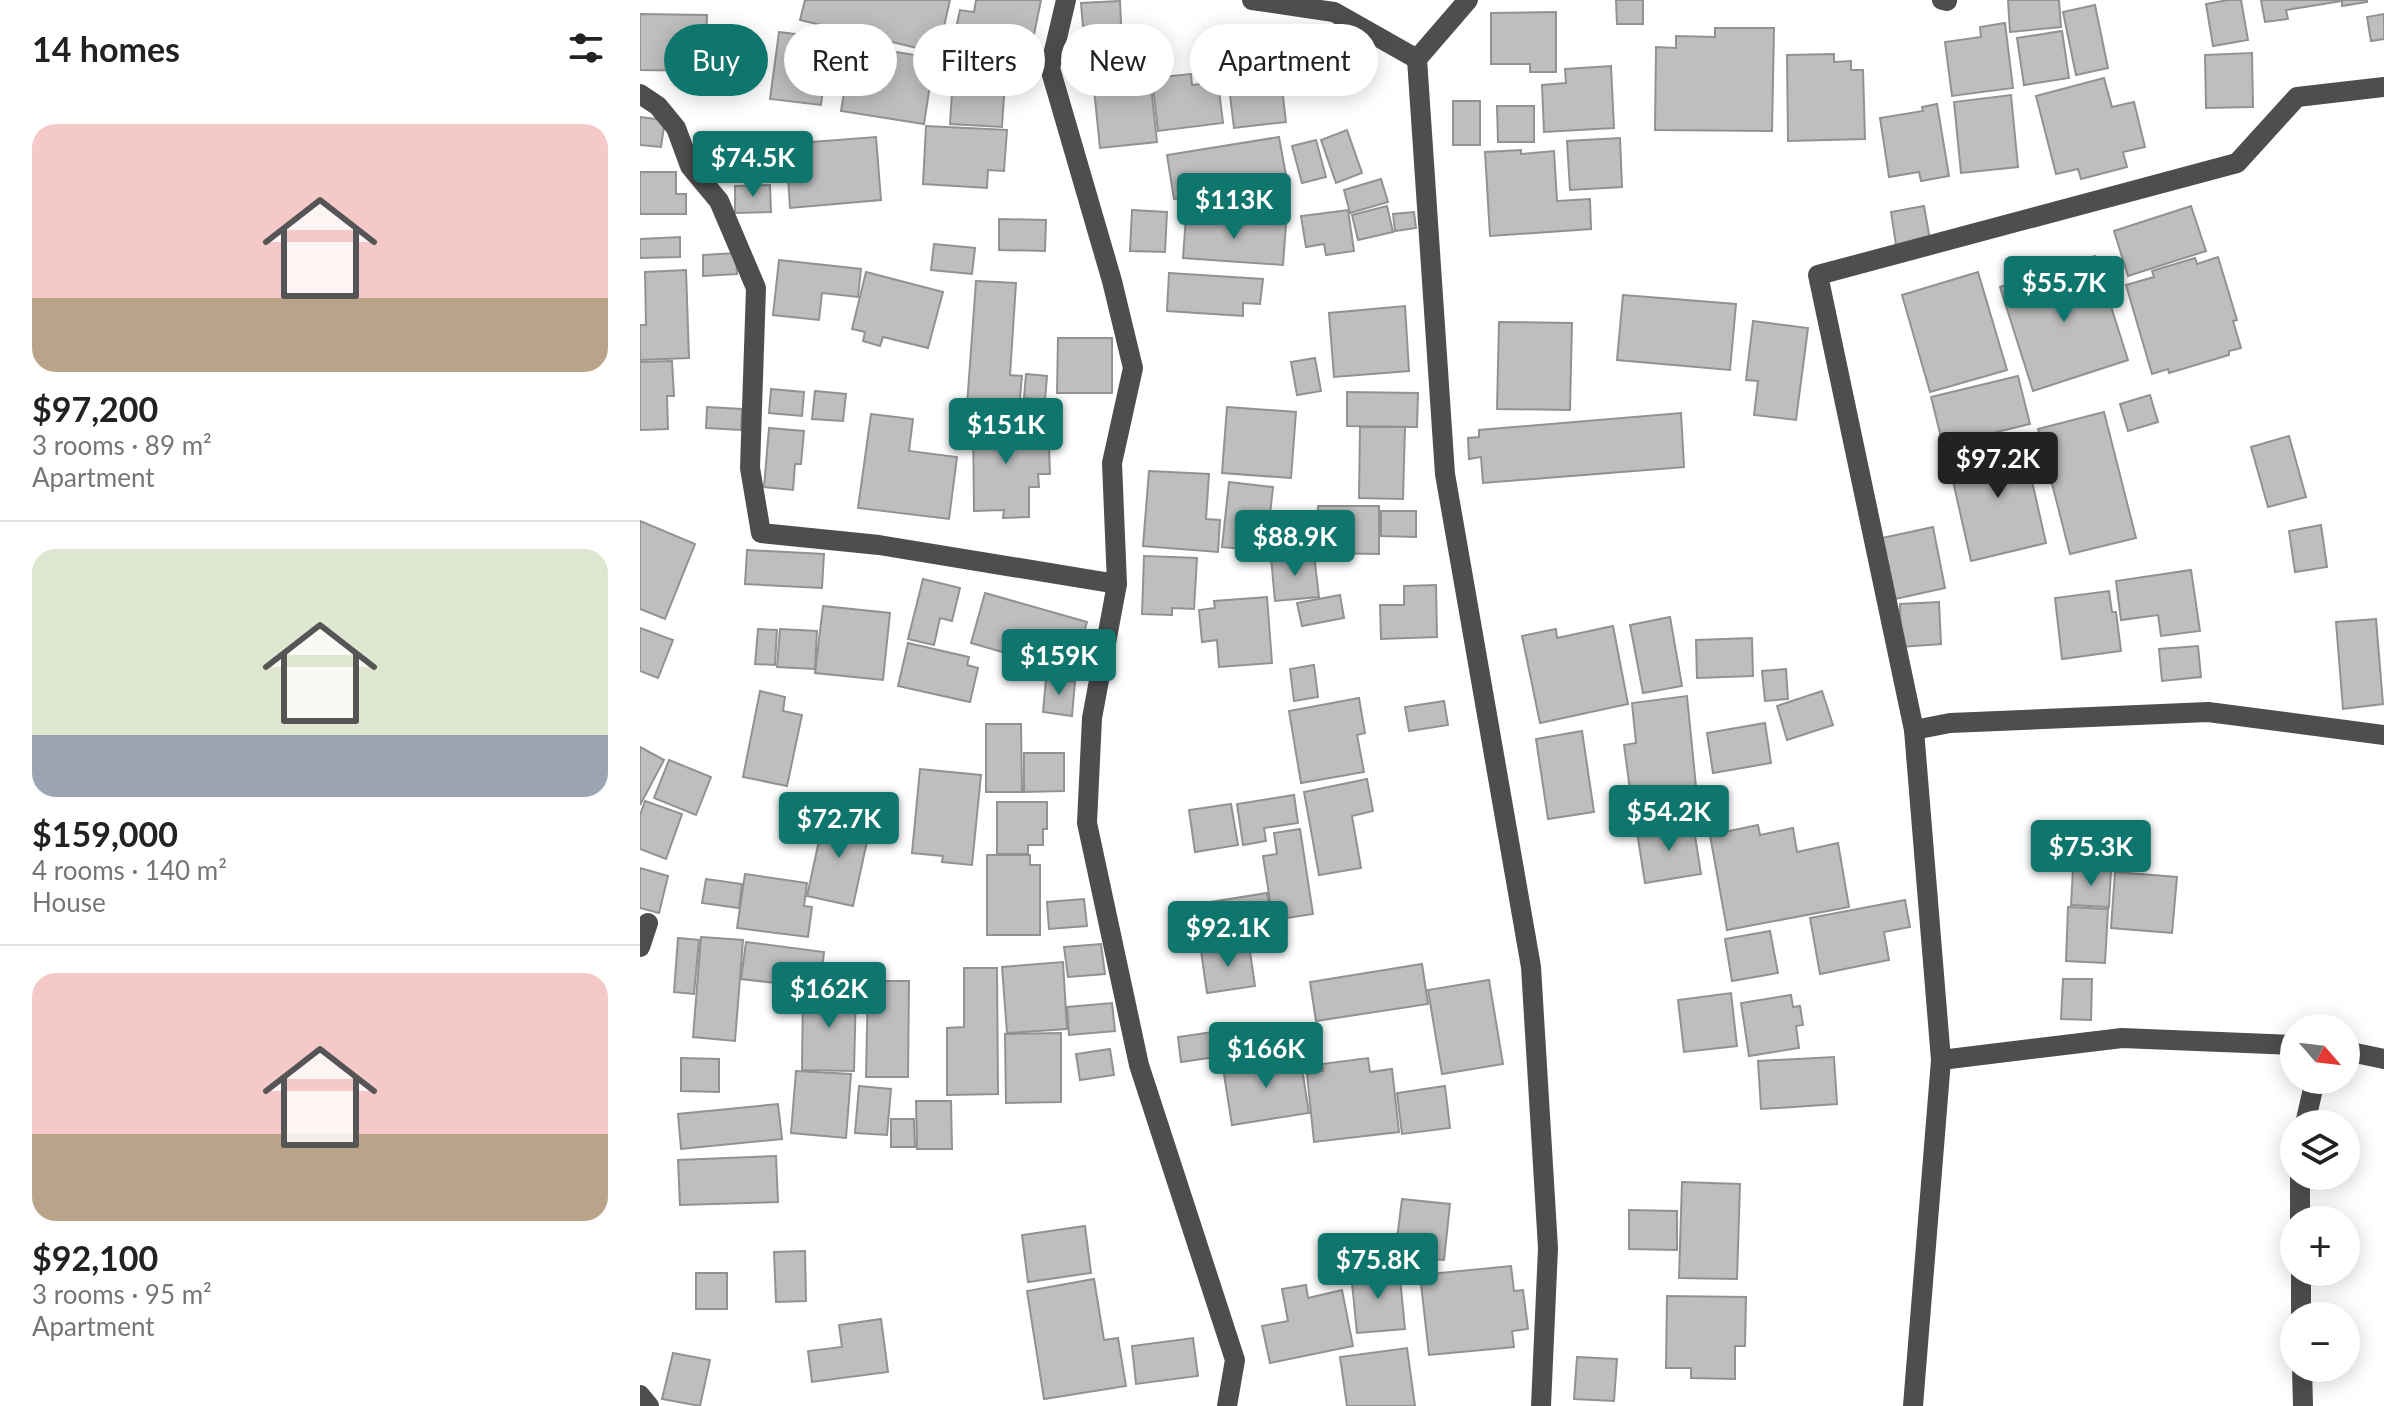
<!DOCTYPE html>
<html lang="en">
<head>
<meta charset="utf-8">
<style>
	body { margin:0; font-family:Lato,sans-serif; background:#f2f2f2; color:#222; height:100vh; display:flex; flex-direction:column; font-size:30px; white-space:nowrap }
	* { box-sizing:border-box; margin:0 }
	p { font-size:26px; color:#767676 }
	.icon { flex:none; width:44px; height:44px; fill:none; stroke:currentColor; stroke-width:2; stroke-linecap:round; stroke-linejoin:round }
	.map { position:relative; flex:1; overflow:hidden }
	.drawer { display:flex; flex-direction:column; background:#fff; width:640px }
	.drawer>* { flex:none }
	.banner { position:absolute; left:24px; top:24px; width:760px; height:72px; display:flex; gap:16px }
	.needle { width:52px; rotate:118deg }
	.tools { position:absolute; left:1640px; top:1014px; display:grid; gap:16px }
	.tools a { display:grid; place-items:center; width:80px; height:80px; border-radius:50%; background:#fff; box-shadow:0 4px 20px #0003; font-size:40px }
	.price { position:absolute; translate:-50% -68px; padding:0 18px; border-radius:8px; background:#0f766e; color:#fff; font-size:26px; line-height:52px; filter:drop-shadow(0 2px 4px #0008) }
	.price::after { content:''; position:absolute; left:50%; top:48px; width:24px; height:18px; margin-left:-12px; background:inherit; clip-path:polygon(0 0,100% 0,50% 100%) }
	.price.selected { background:#222; color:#fff }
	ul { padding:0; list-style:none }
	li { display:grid; align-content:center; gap:16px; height:424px; padding:0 32px }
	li+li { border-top:2px solid #e0e0e0 }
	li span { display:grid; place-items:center; height:248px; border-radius:24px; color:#555 }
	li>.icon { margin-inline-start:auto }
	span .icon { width:144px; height:144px; fill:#fffc; stroke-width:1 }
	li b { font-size:34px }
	h2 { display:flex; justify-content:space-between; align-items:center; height:96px; padding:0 32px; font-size:34px }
	.tag { padding:0 28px; border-radius:36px; background:#fff; box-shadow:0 4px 20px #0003; font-size:28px; line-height:72px }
	.tag.selected { background:#0f766e; color:#fff }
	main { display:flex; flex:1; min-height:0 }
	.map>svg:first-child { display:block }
	.building { fill:#bebebe; stroke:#929292; stroke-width:2 }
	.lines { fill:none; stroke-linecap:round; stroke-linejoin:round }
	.minor { stroke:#4e4e4e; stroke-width:20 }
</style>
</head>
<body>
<main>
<section class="drawer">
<h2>14 homes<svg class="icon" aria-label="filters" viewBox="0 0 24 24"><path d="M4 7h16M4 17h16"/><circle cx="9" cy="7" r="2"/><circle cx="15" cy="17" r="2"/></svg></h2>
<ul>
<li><span style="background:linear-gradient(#f6c9c9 70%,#b9a48a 0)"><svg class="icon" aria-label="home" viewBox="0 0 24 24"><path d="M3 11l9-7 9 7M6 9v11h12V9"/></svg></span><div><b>$97,200</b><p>3 rooms · 89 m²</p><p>Apartment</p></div></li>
<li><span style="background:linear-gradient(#dfe7d0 75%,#9aa5b1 0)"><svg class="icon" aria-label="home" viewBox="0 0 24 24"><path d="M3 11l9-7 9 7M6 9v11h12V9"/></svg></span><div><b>$159,000</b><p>4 rooms · 140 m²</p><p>House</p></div></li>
<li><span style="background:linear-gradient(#f6c9c9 65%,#b9a48a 0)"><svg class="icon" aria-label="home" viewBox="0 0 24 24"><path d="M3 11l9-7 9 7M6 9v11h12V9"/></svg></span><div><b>$92,100</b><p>3 rooms · 95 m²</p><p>Apartment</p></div></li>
</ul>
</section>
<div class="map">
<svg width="1744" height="1406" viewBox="0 0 1744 1406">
	<rect width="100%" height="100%" fill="#fff"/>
	<!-- building -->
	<g class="building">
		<polygon points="165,0 310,0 298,53 160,20"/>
		<polygon points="336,0 401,0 388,64 359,58 361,51 313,42 320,10 334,12"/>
		<polygon points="976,0 1003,0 1003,24 977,24"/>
		<polygon points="1368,0 1419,0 1421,27 1370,32"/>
		<polygon points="1588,0 1601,0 1608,40 1573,46 1566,4"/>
		<polygon points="1621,0 1727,0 1727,2 1702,6 1702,1 1646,10 1648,19 1625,22"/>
		<polygon points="480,1 483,65 450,67 448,26 443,27 441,3"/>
		<polygon points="1455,5 1468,68 1436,75 1423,12"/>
		<polygon points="916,12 916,72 890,72 890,64 851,64 851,13"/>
		<polygon points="0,14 67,15 65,71 0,70"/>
		<polygon points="1744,14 1744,39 1731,41 1727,17"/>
		<polygon points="1365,23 1373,88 1312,96 1305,42 1341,37 1340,27"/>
		<polygon points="1075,28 1134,28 1132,131 1015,130 1016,47 1036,48 1036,36 1075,37"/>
		<polygon points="1422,31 1429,78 1384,85 1377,38"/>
		<polygon points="139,32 189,38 181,105 130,99"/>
		<polygon points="212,45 294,58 284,124 201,111"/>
		<polygon points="1612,53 1613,107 1566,108 1565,55"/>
		<polygon points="1194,54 1194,62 1211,61 1211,70 1223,70 1225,139 1148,141 1147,55"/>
		<polygon points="314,60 366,64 362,127 310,124"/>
		<polygon points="639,63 646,122 594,128 587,70"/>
		<polygon points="971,66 974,128 904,132 902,85 926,83 925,69"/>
		<polygon points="509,68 517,142 460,148 453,79 469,78 468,73"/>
		<polygon points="551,74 552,85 578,82 583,123 518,131 512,78"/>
		<polygon points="1464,78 1472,107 1494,102 1505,147 1483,152 1487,167 1441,179 1438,169 1416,174 1396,96"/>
		<polygon points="1371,95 1378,167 1321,173 1314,102"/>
		<rect x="813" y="101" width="27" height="44"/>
		<polygon points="1297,104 1309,176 1281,181 1279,172 1249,177 1240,118 1283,111 1282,107"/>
		<polygon points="857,106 894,106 894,142 858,142"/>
		<polygon points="0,117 25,120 21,147 0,145"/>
		<polygon points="286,126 367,130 364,171 348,170 347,188 283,184"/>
		<polygon points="707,130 722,173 696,183 681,140"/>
		<polygon points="236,137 241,200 150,208 146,144"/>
		<polygon points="639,137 647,181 627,184 628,196 599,200 597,189 534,199 527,155"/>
		<polygon points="980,138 982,187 930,190 927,141"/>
		<polygon points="676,140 686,177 662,183 652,146"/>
		<polygon points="881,150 881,154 914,151 917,201 950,199 951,229 850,236 845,152"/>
		<polygon points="0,172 36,172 36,194 46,194 46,214 0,214"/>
		<polygon points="741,179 748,202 710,213 704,190"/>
		<polygon points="130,185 131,212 95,213 95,186"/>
		<polygon points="747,206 753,232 718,240 712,215"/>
		<polygon points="1284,206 1290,240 1256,245 1251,212"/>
		<polygon points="1551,206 1566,251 1488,276 1474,231"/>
		<polygon points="492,210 527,212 525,252 490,251"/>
		<polygon points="708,210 714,251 686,255 684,244 666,247 661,216"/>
		<polygon points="774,212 776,228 755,231 753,214"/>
		<polygon points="546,217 646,224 643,265 543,258"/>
		<polygon points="359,219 406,220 405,251 359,250"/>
		<polygon points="40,237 40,257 0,258 0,239"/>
		<polygon points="294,244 335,248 332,274 291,270"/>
		<polygon points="96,253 97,274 63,276 63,255"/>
		<polygon points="1455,256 1488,360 1393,391 1360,287"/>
		<polygon points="1578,257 1597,320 1593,321 1601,348 1589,351 1589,355 1529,373 1528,369 1512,374 1486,285 1514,277 1512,271 1555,258 1557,264"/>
		<polygon points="139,260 221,269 218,297 182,293 179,320 133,315"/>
		<polygon points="46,270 49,358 0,360 0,325 6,325 5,272"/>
		<polygon points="226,272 303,292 288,348 243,337 240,346 223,341 225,332 212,329"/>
		<polygon points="1338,272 1367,370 1290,392 1262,295"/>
		<polygon points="529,273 623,279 620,304 603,303 603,316 527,311"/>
		<polygon points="336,281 376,283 370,375 382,376 379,409 327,406"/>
		<polygon points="983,295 1096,304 1090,370 977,360"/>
		<polygon points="765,306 769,371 694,377 689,313"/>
		<polygon points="1113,321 1168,328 1156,420 1114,415 1118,381 1106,380"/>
		<polygon points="859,322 932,323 930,410 857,409"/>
		<polygon points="418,338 472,338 472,393 417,393"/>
		<polygon points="675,358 681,391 657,395 651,362"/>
		<polygon points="32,361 34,396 27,396 28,429 0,430 0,362"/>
		<polygon points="386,374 407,376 405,400 384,398"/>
		<polygon points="1378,376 1390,424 1303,445 1291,397"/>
		<polygon points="131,389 164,392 162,416 129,413"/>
		<polygon points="175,391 206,394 203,421 172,419"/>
		<polygon points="707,392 778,393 777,427 707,426"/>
		<polygon points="1510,395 1518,422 1488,431 1480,404"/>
		<polygon points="67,407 102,409 101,430 66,428"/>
		<polygon points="587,407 656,412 651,478 582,473"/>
		<polygon points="1464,412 1496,538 1430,554 1398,429"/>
		<polygon points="1041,413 1044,467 843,483 841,457 829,459 828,438 839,437 839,430"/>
		<polygon points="231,414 273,419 269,451 317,457 309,519 218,508"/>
		<polygon points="387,418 388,437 398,437 398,447 409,447 410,474 398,474 399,487 389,487 389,517 363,518 364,510 334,511 333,419"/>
		<polygon points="720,427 765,427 763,499 719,498"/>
		<polygon points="129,428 164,431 161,464 155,464 153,490 124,487"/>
		<polygon points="1649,436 1666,497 1628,507 1611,447"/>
		<polygon points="1382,437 1406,543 1331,561 1313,481 1325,479 1319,451"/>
		<polygon points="509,471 569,474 566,519 580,520 578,552 503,546"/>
		<polygon points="589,482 633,487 626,551 582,547"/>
		<polygon points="678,506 739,506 739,554 677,553"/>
		<polygon points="741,511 776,511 776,537 741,536"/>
		<rect x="634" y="514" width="42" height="37"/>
		<polygon points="0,521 55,544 25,619 0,609"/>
		<polygon points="1681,525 1687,567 1655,572 1649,531"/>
		<polygon points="1293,527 1305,588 1255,599 1242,538"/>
		<polygon points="107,550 184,554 182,588 105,584"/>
		<polygon points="674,554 679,597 635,601 631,558"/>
		<polygon points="504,556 557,558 554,609 532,608 532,615 502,614"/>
		<polygon points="1551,570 1560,631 1521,636 1518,615 1481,620 1476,581"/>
		<polygon points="283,579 320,588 312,621 300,618 294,645 268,639"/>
		<polygon points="796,585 797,637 741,639 740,605 764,605 764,586"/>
		<polygon points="1469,591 1472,612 1476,612 1481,651 1422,659 1415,598"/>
		<polygon points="345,593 447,622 432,672 331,643"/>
		<polygon points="700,595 704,618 662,626 657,603"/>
		<polygon points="627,597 632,663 579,667 577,640 562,642 559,610 575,608 574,601"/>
		<polygon points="1299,602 1301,644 1261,647 1260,604"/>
		<polygon points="183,606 250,613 243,680 175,673"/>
		<polygon points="1030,617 1042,686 1003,693 990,625"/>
		<polygon points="1736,619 1743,704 1703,709 1696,622"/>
		<polygon points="973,626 988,704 900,723 882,636 916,629 917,638"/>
		<polygon points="0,628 33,640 18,678 0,671"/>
		<polygon points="118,629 137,630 135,665 115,664"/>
		<polygon points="140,629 177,631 175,669 137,667"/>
		<polygon points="1112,638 1113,676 1057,678 1056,640"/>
		<polygon points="268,643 329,657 327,665 338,668 330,702 258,686"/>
		<polygon points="1558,646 1561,677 1522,681 1519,649"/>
		<polygon points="674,665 678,697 654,701 650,669"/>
		<polygon points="1146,669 1148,699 1125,701 1122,671"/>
		<polygon points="406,679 435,682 432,716 403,712"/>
		<polygon points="120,691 145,697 143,711 162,715 147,786 103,777"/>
		<polygon points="1182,691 1193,725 1147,740 1137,706"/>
		<polygon points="1047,696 1058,807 1003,813 1001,789 990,790 984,745 996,743 992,703"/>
		<polygon points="719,698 725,733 717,735 724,772 661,783 649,711"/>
		<polygon points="804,701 808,725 769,731 765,707"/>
		<polygon points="1125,723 1131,763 1073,773 1067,733"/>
		<polygon points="346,724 381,724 382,792 346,792"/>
		<polygon points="942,731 954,812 908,819 896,739"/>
		<polygon points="0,747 24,760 0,805"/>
		<polygon points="384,753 424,753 424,791 384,792"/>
		<polygon points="29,760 71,777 56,815 14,798"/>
		<polygon points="280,769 341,775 332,865 302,862 303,856 272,853"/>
		<polygon points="727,779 733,811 712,816 721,868 679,875 664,792"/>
		<polygon points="654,795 658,823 624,828 626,841 603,845 597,804"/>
		<polygon points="5,801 42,814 26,859 0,849 0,815"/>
		<polygon points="357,802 407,802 407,829 403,829 403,845 388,845 388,854 357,854"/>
		<polygon points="591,804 598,845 555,852 549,810"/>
		<polygon points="185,813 231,823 213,906 167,896"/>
		<polygon points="1053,823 1061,874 1005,883 997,832"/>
		<polygon points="1118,825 1120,835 1153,828 1157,852 1198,843 1209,907 1087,930 1070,835"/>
		<polygon points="660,829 673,914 633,920 623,856 637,854 634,833"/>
		<polygon points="1471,840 1473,866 1446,868 1444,841"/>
		<polygon points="347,855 390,855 390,865 400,865 400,935 347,935"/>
		<polygon points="0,868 28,876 19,913 0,908"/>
		<polygon points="1433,869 1471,871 1469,907 1431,905"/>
		<polygon points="1475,872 1537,877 1532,933 1471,928"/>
		<polygon points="105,874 167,883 164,906 172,907 168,937 97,928"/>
		<polygon points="66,879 102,884 99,908 62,903"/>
		<polygon points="627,893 633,929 576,938 570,902"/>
		<polygon points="444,899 447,926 409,929 407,902"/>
		<polygon points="1265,900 1270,927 1244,932 1249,960 1180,974 1170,918"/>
		<polygon points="1428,907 1468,909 1465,963 1426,961"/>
		<polygon points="1130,931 1138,973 1092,981 1085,939"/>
		<polygon points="61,937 103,940 95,1041 53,1037"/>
		<polygon points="38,938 59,940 54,994 34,992"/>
		<polygon points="106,942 184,952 180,988 101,979"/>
		<polygon points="461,944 465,974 428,977 424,947"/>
		<polygon points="609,945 615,986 567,993 561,951"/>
		<polygon points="423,962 427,1029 367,1033 362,967"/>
		<polygon points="782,964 788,1004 676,1021 670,982"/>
		<polygon points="324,968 357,968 358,1094 307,1095 307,1028 324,1027"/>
		<polygon points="1423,979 1452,979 1451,1020 1421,1019"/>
		<polygon points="849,980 863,1064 802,1074 788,990"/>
		<polygon points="228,981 269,981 268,1077 226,1077"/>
		<polygon points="163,989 216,990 214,1071 162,1070"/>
		<polygon points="1091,993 1097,1046 1044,1052 1038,1000"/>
		<polygon points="1151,995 1153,1007 1160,1006 1163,1025 1156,1026 1159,1048 1109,1056 1101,1003"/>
		<polygon points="472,1003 475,1031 429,1035 427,1007"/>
		<polygon points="580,1031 583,1056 541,1062 538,1037"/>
		<polygon points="421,1033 421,1102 366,1103 365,1034"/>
		<polygon points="470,1049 474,1075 440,1080 436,1054"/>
		<polygon points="660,1056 669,1113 592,1125 583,1068"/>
		<polygon points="1194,1057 1197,1104 1121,1109 1118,1061"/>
		<polygon points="41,1058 79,1059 79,1092 41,1091"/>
		<polygon points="728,1058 730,1072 752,1069 759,1132 674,1142 667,1074 683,1071 682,1064"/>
		<polygon points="156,1071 211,1074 206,1138 151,1133"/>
		<polygon points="219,1086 251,1089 247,1135 215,1133"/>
		<polygon points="805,1086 810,1128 762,1134 757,1093"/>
		<polygon points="276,1101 311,1101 312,1149 277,1149"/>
		<polygon points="138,1104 142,1139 41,1149 38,1114"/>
		<polygon points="251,1119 274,1119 275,1147 251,1147"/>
		<polygon points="136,1156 138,1202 40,1205 38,1160"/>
		<polygon points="1042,1182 1100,1184 1097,1279 1039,1278"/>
		<polygon points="762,1199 810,1204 804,1260 755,1255"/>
		<polygon points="989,1210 1037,1211 1037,1250 989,1249"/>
		<polygon points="445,1226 451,1273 388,1282 382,1235"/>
		<polygon points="165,1251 166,1301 136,1302 134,1252"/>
		<polygon points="871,1266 874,1291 883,1290 888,1329 872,1331 874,1347 789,1355 780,1275"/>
		<polygon points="759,1268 765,1329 717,1333 711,1273"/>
		<rect x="56" y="1273" width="31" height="36"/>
		<polygon points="454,1279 464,1340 478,1338 486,1386 404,1399 387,1291"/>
		<polygon points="666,1285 668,1298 702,1290 713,1346 630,1363 622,1326 648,1321 642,1289"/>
		<polygon points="1027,1296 1106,1297 1105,1346 1095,1346 1095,1379 1051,1378 1051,1368 1026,1368"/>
		<polygon points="241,1319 248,1372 172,1382 168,1351 202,1347 199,1325"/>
		<polygon points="553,1338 558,1376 496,1384 492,1346"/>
		<polygon points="767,1348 775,1406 707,1406 700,1357"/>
		<polygon points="33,1353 70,1360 60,1406 22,1399"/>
		<polygon points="937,1357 977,1359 974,1401 934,1399"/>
	</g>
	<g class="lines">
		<!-- minor -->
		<g class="minor">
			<polyline points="426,0 410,68 472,281 493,368 472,463 477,584 452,718 447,823 499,1065 595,1360 587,1406"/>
			<polyline points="612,0 694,12 777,59 828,0"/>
			<polyline points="1302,0 1307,1"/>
			<polyline points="777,59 805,474 891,967 908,1248 901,1406"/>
			<polyline points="0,94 18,106 36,128 50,166 79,201 116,288 110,468 121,533 239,545 477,584"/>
			<polyline points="1274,730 1310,723 1568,712 1744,735"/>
			<polyline points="0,947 8,923"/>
			<polyline points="1706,1051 1744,1059"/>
			<polyline points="1301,1060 1482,1038 1654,1045"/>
			<polyline points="1665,1124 1675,1080"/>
			<polyline points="1660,1176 1660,1220"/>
			<polyline points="1661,1272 1661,1316"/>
			<polyline points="1662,1368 1663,1406"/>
			<polyline points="0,1395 9,1406"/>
			<polyline points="1273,1406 1301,1060 1274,730 1178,275 1597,163 1657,97 1744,87"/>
		</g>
	</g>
</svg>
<div class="tools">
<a><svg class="needle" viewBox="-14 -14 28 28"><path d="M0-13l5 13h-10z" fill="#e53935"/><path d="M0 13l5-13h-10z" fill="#767676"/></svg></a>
<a><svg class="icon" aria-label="layers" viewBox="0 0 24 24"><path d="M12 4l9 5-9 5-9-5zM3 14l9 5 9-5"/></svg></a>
<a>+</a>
<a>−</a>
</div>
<b class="price" style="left:113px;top:199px">$74.5K</b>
<b class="price" style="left:594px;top:241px">$113K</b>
<b class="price" style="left:1424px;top:324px">$55.7K</b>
<b class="price" style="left:366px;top:466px">$151K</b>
<b class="price selected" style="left:1358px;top:500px">$97.2K</b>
<b class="price" style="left:655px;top:578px">$88.9K</b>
<b class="price" style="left:419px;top:697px">$159K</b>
<b class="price" style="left:1029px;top:853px">$54.2K</b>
<b class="price" style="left:199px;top:860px">$72.7K</b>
<b class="price" style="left:1451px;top:888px">$75.3K</b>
<b class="price" style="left:588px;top:969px">$92.1K</b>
<b class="price" style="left:189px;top:1030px">$162K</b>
<b class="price" style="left:626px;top:1090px">$166K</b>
<b class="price" style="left:738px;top:1301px">$75.8K</b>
<div class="banner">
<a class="tag selected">Buy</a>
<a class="tag">Rent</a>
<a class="tag">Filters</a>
<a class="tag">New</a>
<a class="tag">Apartment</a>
</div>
</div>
</main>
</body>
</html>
